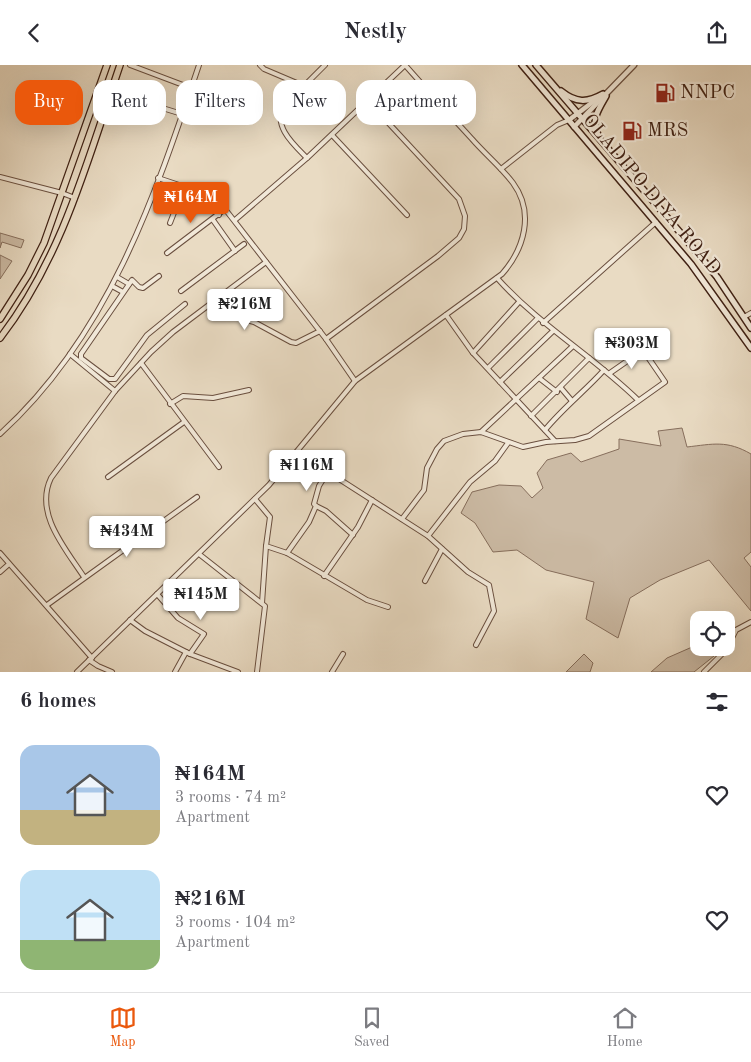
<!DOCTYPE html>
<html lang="en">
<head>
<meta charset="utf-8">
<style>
	body { margin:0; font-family:"Old Standard TT",serif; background:#f2f2f3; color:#2b2b33; height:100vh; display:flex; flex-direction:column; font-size:19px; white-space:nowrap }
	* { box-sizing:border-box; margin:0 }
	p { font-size:16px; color:#7c7c81 }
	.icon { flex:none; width:28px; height:28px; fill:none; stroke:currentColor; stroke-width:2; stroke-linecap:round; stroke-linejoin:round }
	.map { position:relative; height:607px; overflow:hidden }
	.sheet { display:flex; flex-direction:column; background:#fff; flex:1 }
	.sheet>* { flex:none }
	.guide { position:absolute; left:15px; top:15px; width:500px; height:45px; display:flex; gap:10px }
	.tools { position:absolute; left:690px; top:546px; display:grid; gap:10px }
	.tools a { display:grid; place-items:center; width:45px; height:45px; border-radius:10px; background:#fff; box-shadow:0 5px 20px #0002; font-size:25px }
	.price { position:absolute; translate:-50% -42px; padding:0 11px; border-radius:5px; background:#fff; color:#222; font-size:16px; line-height:32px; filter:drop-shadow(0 1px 2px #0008) }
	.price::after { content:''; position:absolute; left:50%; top:30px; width:15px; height:11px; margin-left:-8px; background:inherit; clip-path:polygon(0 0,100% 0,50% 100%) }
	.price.selected { background:#ea580c; color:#fff }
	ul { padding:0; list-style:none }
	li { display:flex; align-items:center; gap:15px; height:125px; padding:0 20px }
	li span { display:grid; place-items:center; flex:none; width:140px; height:100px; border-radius:15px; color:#555 }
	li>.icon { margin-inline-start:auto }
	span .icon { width:60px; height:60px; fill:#fffc; stroke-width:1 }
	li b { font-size:21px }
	h2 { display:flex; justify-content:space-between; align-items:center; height:60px; padding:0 20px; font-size:21px }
	.chip { padding:0 18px; border-radius:15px; background:#fff; box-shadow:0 5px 20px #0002; font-size:18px; line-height:45px }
	.chip.selected { background:#ea580c; color:#fff }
	header { display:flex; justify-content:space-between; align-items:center; height:65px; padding:0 20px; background:#fff; font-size:22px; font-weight:600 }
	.dock { display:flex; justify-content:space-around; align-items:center; height:70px; border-top:1px solid #e1e1e2; background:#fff; font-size:14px; color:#7c7c81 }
	.dock a { display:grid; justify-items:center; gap:2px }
	.dock .selected { color:#ea580c }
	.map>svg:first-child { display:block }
	.green { fill:#ccbba5; stroke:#866e5c }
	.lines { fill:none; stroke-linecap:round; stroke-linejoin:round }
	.minor-casing { stroke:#6a4f3f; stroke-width:6 }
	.tertiary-casing { stroke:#6a4f3f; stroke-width:7 }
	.secondary-casing { stroke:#3f2013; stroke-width:8 }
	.primary-casing { stroke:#3f2013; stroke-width:8 }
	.minor { stroke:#f1e8d8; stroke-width:4 }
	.tertiary { stroke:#f1e8d8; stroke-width:4.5 }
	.secondary { stroke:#f1e8d8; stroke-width:5 }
	.primary { stroke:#e9dbc3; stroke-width:5.5 }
	.labels { text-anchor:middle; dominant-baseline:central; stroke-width:4.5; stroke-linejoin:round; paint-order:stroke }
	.poi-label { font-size:19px; fill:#3f2013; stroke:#f1e8d8; text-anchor:start }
	.street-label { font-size:19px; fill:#3f2013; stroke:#f1e8d8 }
</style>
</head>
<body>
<header><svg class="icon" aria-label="back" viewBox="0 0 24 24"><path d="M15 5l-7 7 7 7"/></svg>Nestly<svg class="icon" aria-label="share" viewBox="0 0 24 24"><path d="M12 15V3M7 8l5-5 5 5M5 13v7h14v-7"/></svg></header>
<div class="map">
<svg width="751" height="607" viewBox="0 0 751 607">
	<rect width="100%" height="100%" fill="#e9dbc3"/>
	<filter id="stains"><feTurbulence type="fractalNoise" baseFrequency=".004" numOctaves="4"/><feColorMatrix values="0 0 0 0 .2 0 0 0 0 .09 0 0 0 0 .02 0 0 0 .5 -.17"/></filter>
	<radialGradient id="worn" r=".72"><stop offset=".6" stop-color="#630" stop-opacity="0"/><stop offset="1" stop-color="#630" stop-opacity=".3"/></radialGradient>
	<!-- green -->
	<g class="green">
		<polygon points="0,168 24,175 21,183 2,177 0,183"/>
		<polygon points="0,190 12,196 0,214"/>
		<path d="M682 363 687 382C713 379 727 375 751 389V487L744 493 751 502V546L709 495 660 515 630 533 618 573 586 554 594 517 546 505 517 485 493 487 475 458 461 448 472 427 499 420 521 421 532 433 543 423 537 408 547 395 571 388 581 397 619 384V374L661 381 658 366Z"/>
		<polygon points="699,579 699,582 724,583 694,607 651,607 667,593"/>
		<polygon points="584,589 593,598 590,607 566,607"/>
	</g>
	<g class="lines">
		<defs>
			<g id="minor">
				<polyline points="130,0 191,23"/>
				<polyline points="260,0 264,4 304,21"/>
				<polyline points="120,30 182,49"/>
				<polyline points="332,70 407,150"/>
				<path d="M307 93C294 80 271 60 285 40L325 0"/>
				<polyline points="501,104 557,60 569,55"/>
				<polyline points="0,112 62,128 75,133"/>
				<polyline points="158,113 194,125 225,144 326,274 355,316"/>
				<polyline points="213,155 235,186"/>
				<polyline points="235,155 307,93 405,0"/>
				<polyline points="170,158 179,135 184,131 200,136 219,150"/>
				<polyline points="167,188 225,144"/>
				<polyline points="159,211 143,223 139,222 132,215 81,289 81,293 109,314 115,314 147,270 185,239"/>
				<polyline points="117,212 129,219"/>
				<path d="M497 213C539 260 593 291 638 335"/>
				<polyline points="112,221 123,227"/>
				<polyline points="181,226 244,179"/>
				<polyline points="217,233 236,252 254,257 291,277 296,278 320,266"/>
				<polyline points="446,250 473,288 555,376"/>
				<polyline points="744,252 751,248"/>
				<polyline points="543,258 656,157"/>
				<polyline points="326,274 438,191 459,173 464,164 465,151 459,134 368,36"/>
				<polyline points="473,288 519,237"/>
				<polyline points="70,289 115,326"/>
				<polyline points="141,298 219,402"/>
				<polyline points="488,303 538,253"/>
				<polyline points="610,308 653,278"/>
				<polyline points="539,313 557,327"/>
				<polyline points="500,317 553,266"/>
				<polyline points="561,323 572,336"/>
				<polyline points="170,339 183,331 213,333 249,325"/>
				<polyline points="531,351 589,293"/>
				<path d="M545 365C563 343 585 326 604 305"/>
				<polyline points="481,367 573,281"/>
				<path d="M0 369C108 271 154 134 199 0"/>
				<polyline points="297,387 428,471 468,507 489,520 494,546 476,580"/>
				<polyline points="108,412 184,357"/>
				<polyline points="255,434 270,452 266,481 287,488 367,535 388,542"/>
				<polyline points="316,441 326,446 353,470"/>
				<polyline points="402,454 424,425 427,403 437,384 444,376 463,369 481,367 523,382 546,377 575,375 589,371 665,317 643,285"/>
				<polyline points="428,471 470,417 495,396 508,378"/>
				<polyline points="0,488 92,593"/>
				<polyline points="287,488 309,457 316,441 314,439 319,421 327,408"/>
				<polyline points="199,489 265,541 257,607"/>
				<polyline points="0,507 9,499"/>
				<polyline points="324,511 358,462 372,435"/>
				<path d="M84 512C65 483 34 448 51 413L115 326 151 287 173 267 266 197"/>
				<polyline points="425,516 442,484"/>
				<polyline points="157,529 178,553 204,569 190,589"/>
				<polyline points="262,538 266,481"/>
				<polyline points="47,540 197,432"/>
				<polyline points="130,555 145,566 190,589 238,607"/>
				<polyline points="89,595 98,601 112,607"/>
				<path d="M77 607 269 420 355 316 502 209C524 184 535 148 513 118 501 102 485 89 472 74 449 49 427 25 405 0"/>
				<polyline points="175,607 186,587"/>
				<polyline points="332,607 343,589"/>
				<polyline points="704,607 726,585 736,565 751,557"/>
			</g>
			<g id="tertiary">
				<polyline points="569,55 598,33"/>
				<polyline points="574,62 634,0"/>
			</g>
			<g id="secondary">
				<polyline points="522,0 691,199 751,283"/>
				<polyline points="536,0 684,172 717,212 751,263"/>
				<path d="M561 26C576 38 587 38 603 29"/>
				<path d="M598 70C591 54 598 45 606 31"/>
			</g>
			<g id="primary">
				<polyline points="0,254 28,210 44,178 107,0"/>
				<path d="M0 273C62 193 88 94 120 0"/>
			</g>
		</defs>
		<!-- minor casing -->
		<use href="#minor" class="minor-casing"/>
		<!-- tertiary casing -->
		<use href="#tertiary" class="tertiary-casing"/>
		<!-- secondary casing -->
		<use href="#secondary" class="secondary-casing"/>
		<!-- primary casing -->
		<use href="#primary" class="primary-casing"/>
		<!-- minor -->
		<use href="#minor" class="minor"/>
		<!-- tertiary -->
		<use href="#tertiary" class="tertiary"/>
		<!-- secondary -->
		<use href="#secondary" class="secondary"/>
		<!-- primary -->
		<use href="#primary" class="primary"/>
	</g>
	<!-- icons -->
	<defs>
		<symbol id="fuel-bare" viewBox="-9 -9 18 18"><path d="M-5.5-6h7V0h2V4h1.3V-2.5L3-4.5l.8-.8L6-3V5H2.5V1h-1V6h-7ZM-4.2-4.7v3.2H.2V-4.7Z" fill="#8f2418" stroke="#f1e8d8" stroke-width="2.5" paint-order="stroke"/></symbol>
	</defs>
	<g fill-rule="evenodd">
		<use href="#fuel-bare" x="651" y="14" width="28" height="28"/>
		<use href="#fuel-bare" x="618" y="52" width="28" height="28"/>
	</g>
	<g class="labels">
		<!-- poi labels -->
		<g class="poi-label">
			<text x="680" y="28">NNPC</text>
			<text x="647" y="66">MRS</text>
		</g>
		<!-- street labels -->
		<g class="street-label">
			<text transform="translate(651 130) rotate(50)">OLADIPO DIYA ROAD</text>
		</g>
	</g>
	<rect width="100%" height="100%" filter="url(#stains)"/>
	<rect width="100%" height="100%" fill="url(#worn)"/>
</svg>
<div class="tools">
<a><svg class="icon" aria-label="locate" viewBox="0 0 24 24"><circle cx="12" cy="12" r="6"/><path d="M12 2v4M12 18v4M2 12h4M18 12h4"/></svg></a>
</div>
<b class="price selected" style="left:191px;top:159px">₦164M</b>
<b class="price" style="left:245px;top:266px">₦216M</b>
<b class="price" style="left:632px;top:305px">₦303M</b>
<b class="price" style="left:307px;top:427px">₦116M</b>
<b class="price" style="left:127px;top:493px">₦434M</b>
<b class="price" style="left:201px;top:556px">₦145M</b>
<div class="guide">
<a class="chip selected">Buy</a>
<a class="chip">Rent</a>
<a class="chip">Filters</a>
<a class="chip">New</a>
<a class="chip">Apartment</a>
</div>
</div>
<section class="sheet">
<h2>6 homes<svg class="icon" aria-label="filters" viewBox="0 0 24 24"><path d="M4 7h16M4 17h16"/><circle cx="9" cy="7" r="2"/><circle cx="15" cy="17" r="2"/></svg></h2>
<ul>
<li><span style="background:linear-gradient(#a9c7e8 65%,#c2b280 0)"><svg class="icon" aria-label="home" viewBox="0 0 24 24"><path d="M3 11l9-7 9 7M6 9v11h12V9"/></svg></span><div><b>₦164M</b><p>3 rooms · 74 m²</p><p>Apartment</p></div><svg class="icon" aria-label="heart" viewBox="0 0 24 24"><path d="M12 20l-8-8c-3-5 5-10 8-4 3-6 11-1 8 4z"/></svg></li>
<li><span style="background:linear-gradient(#bfe0f5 70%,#8fb573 0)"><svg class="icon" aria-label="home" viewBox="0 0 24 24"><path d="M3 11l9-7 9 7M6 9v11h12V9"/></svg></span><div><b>₦216M</b><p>3 rooms · 104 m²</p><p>Apartment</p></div><svg class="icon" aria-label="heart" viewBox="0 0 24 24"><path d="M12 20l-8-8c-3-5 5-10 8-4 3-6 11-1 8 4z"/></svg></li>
</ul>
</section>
<nav class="dock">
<a class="selected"><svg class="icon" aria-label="map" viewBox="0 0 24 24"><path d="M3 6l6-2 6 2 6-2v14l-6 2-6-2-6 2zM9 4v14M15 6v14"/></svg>Map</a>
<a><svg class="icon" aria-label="saved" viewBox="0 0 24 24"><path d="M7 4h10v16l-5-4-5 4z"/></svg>Saved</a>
<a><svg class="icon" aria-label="home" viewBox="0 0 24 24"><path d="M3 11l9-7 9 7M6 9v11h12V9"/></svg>Home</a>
</nav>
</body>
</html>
